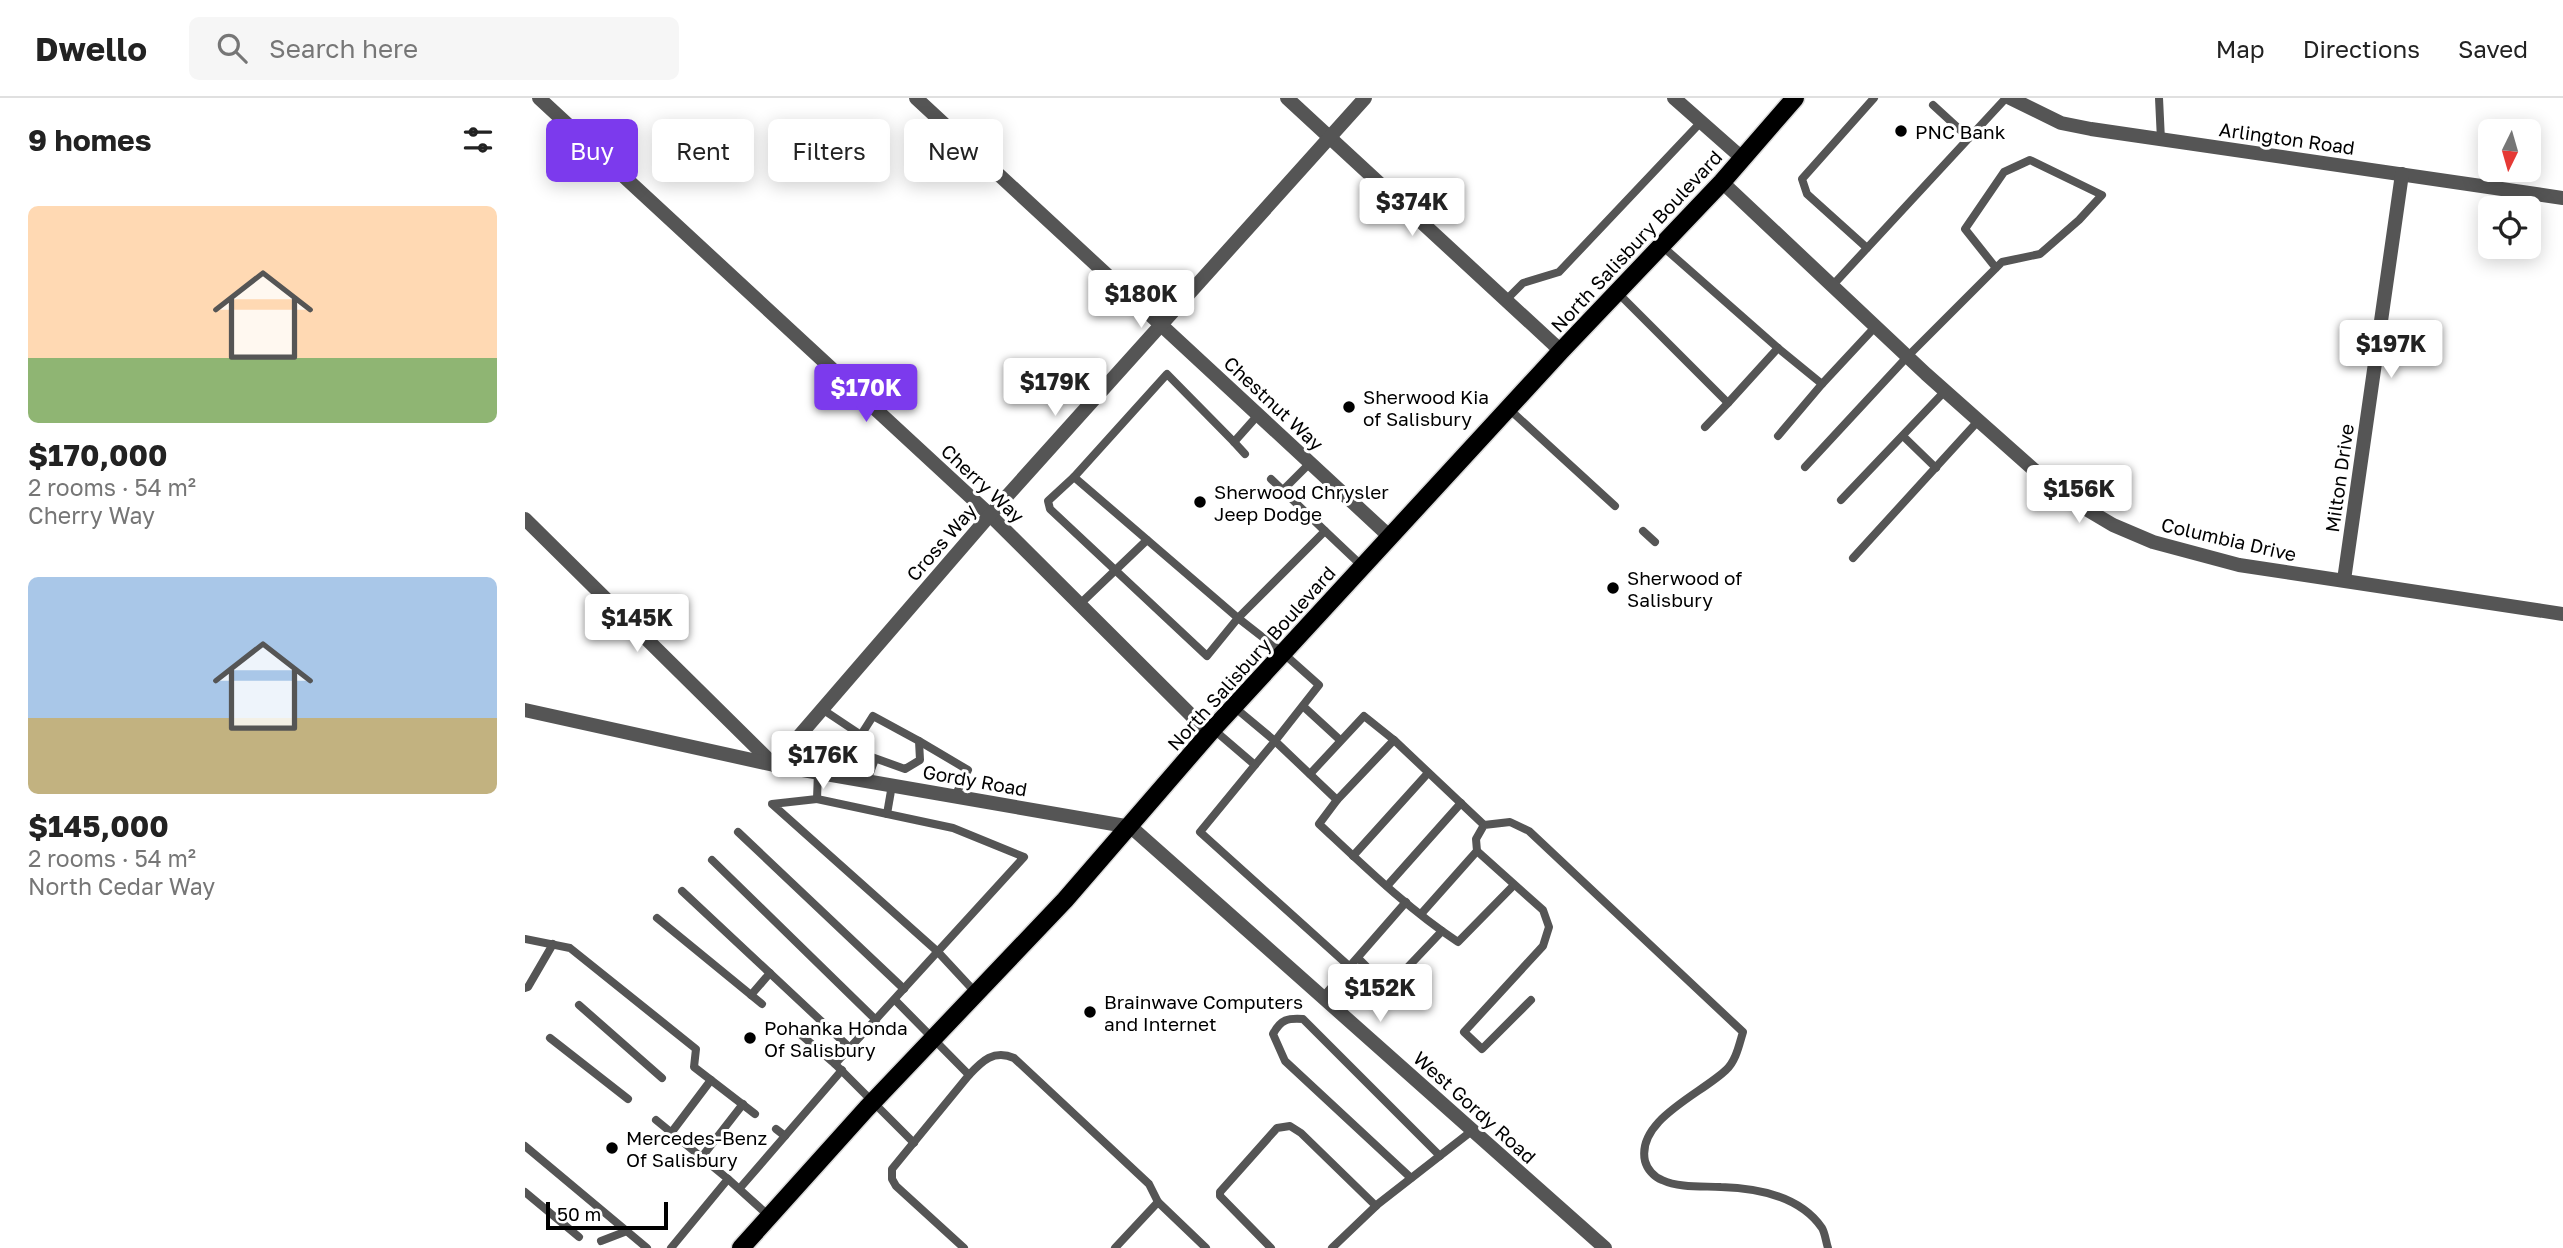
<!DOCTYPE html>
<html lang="en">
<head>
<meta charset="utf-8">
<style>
	body { margin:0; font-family:"Golos Text",sans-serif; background:#f6f6f6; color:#222; height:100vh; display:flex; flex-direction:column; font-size:26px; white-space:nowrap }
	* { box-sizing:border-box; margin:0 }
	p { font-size:23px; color:#767676 }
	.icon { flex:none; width:38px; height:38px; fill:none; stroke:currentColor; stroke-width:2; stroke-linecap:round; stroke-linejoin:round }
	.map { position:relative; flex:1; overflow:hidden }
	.sheet { display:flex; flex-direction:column; background:#fff; width:525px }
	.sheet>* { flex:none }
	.guide { position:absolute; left:21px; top:21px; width:665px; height:63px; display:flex; gap:14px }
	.needle { width:46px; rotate:185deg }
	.controls { position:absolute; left:1953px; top:21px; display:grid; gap:14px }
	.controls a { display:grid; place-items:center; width:63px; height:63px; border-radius:10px; background:#fff; box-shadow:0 4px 18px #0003; font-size:35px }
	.scale { position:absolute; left:21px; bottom:18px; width:122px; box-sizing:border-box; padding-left:7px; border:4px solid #000; border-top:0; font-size:19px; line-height:24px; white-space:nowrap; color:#000; -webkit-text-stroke:5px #fff; paint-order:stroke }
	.price { position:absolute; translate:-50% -60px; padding:0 16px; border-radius:7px; background:#fff; color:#222; font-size:23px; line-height:46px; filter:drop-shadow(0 2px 4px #0008) }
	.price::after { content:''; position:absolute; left:50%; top:42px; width:21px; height:16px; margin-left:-10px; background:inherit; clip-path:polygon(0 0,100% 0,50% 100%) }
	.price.selected { background:#7c3aed; color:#fff }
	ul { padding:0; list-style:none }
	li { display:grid; align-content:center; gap:14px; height:371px; padding:0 28px }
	li span { display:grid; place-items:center; height:217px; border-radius:10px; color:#555 }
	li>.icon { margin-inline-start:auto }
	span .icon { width:126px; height:126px; fill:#fffc; stroke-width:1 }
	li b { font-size:30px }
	h2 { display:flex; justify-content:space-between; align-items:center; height:84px; padding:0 28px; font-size:30px }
	.tag { padding:0 24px; border-radius:10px; background:#fff; box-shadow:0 4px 18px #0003; font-size:24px; line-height:63px }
	.tag.selected { background:#7c3aed; color:#fff }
	header { display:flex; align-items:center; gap:42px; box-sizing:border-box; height:98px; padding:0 35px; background:#fff; border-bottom:2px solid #e0e0e0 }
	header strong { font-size:33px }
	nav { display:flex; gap:38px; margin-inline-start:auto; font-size:24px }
	.search { width:490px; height:63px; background:#f6f6f6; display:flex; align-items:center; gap:18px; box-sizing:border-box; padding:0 24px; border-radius:10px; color:#767676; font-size:26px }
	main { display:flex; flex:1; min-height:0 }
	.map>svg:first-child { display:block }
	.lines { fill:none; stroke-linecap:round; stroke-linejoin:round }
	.primary-casing { stroke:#dbdbdb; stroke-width:21 }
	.service { stroke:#555; stroke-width:8 }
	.minor { stroke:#555; stroke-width:14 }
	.primary { stroke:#000; stroke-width:18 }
	.poi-dot { fill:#000; stroke:#fff; stroke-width:2.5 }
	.labels { text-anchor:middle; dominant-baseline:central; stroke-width:6; stroke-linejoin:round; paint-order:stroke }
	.poi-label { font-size:19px; fill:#000; stroke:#fff; text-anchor:start }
	.street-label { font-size:19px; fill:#000; stroke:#fff }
</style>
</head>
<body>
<header>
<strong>Dwello</strong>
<div class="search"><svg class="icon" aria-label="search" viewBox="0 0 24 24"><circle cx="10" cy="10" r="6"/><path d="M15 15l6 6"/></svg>Search here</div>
<nav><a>Map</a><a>Directions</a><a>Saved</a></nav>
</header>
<main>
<section class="sheet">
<h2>9 homes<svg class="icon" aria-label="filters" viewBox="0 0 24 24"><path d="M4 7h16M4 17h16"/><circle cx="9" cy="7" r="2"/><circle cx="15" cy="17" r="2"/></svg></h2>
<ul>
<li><span style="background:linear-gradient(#ffd9b3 70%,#8fb573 0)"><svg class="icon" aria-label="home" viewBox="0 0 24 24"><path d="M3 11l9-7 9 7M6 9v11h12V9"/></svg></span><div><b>$170,000</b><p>2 rooms · 54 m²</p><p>Cherry Way</p></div></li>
<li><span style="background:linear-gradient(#a9c7e8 65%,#c2b280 0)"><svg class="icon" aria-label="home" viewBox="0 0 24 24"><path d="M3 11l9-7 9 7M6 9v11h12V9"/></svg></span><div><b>$145,000</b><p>2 rooms · 54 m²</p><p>North Cedar Way</p></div></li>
</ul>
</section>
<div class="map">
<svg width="2038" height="1150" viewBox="0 0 2038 1150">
	<rect width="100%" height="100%" fill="#fff"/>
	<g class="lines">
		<defs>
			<polyline id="primary" points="216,1150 342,1010 540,802 688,631 1036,253 1197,84 1270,0"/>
		</defs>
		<!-- primary casing -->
		<use href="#primary" class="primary-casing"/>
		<!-- service -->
		<g class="service">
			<polyline points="1634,0 1636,42"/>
			<polyline points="1408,7 1444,40"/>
			<polyline points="1137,148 1253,250 1297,286 1351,228"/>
			<polyline points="1342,150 1282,96 1277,81 1349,0"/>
			<polyline points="1307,188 1481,0"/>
			<polyline points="1093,195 1203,305 1253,250"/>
			<polyline points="981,202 998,185 1034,174 1176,24"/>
			<polyline points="984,311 1090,408"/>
			<polyline points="733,317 709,344 642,276 549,379 713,520 800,433 746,381"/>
			<polyline points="1180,329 1203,305"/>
			<polyline points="1253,338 1297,286"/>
			<polyline points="1378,338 1411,370"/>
			<polyline points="709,344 720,356"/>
			<polyline points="1280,369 1382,259 1477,164 1515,156 1554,122 1577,97 1505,62 1479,74 1440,131 1471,170"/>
			<polyline points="549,379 523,403 525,411 682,558 713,520 758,555 794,587 750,643 812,702"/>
			<polyline points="758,392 785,365"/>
			<polyline points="1316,402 1420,293"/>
			<polyline points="800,433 837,468"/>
			<polyline points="1118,433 1130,444"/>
			<polyline points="1328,460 1454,322"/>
			<polyline points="555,506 622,442"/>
			<polyline points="708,608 750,643 730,667"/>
			<polyline points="779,609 815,642"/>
			<polyline points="297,611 336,637"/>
			<polygon points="348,618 394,643 395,662 380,671 330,653 336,637"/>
			<polyline points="688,631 730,667 675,734 825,869"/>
			<polyline points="394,643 443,672 430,698"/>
			<polyline points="785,676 839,618 869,642"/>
			<polyline points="342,683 350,661"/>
			<polyline points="292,701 247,706 413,854 451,895"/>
			<polyline points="362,716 367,687"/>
			<path d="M959 727 869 642 812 702 794 726C838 767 883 811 933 844L989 787"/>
			<polyline points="213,734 379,891"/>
			<polyline points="952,753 1018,812 1024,829 1018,848 939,934 957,951 1006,902"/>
			<polyline points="828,758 903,675"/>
			<polyline points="187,762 351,922"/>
			<polyline points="862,788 936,705"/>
			<polyline points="157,793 325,950"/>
			<path d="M896 816 952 753 951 741 959 727 985 724 1004 733 1218 934C1214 947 1211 963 1201 972 1176 996 1111 1022 1120 1063 1122 1071 1129 1079 1137 1082 1154 1090 1177 1088 1196 1089 1231 1090 1275 1098 1297 1130 1300 1135 1301 1144 1303 1150"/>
			<polyline points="132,820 237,906"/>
			<polyline points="0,841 45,850 171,951 169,969 230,1016"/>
			<polyline points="833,860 863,890 917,833"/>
			<polyline points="0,890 3,889 28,846"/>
			<polyline points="226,897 245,875"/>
			<polyline points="798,899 881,804"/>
			<polyline points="370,902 444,977 367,1071 367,1081 371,1088 439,1150"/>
			<polyline points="54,907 137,980"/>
			<polyline points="274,935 310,966 499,759 428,730 292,701 293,674"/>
			<polyline points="25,940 103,1001"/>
			<polyline points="310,966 389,1045"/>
			<path d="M444 977C457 963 469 951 489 960L624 1086 633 1104"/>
			<polyline points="131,1022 203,1081 146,1150"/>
			<polyline points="251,1031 260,1038 317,972"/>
			<polyline points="146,1035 186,982"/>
			<polyline points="0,1048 122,1150"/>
			<polyline points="176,1060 218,1006"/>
			<path d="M886 1080 760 963 748 936C756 921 763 920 778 921L915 1058"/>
			<polyline points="203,1081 244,1118"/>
			<polyline points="215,1090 260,1038"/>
			<polyline points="0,1094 54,1139"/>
			<polyline points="76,1143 102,1133"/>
			<polyline points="590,1150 633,1104 681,1150"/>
			<polyline points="746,1150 695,1098 695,1094 752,1030 765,1028 776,1035 851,1108"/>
			<polyline points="807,1150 853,1106 948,1032"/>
		</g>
		<!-- minor -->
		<g class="minor">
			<polyline points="14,0 465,417 684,635"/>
			<polyline points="391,0 864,438"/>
			<polyline points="762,0 1036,253"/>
			<polyline points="1149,0 1217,60"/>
			<polyline points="1485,0 1536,25 1566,31 2038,100"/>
			<polyline points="1197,84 1401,276 1508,371 1551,405 1588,427 1628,444 1714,467 2038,516"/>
			<polyline points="0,421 249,667 465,417 840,0"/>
			<polyline points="1819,482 1877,76"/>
			<polyline points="0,612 249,667 606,729 1080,1150"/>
		</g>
		<!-- primary -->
		<use href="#primary" class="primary"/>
	</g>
	<!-- markers -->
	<g class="poi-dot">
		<circle cx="1376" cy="33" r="7"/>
		<circle cx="824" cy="309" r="7"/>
		<circle cx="675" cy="404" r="7"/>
		<circle cx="1088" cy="490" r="7"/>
		<circle cx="565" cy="914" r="7"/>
		<circle cx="225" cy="940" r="7"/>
		<circle cx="87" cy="1050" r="7"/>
	</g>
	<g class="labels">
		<!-- poi labels -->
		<g class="poi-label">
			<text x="1390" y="33">PNC Bank</text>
			<text x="838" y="298">Sherwood Kia<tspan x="838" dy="22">of Salisbury</tspan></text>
			<text x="689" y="393">Sherwood Chrysler<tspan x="689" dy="22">Jeep Dodge</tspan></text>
			<text x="1102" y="479">Sherwood of<tspan x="1102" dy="22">Salisbury</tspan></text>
			<text x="579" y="903">Brainwave Computers<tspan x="579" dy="22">and Internet</tspan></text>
			<text x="239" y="929">Pohanka Honda<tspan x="239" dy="22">Of Salisbury</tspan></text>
			<text x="101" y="1039">Mercedes-Benz<tspan x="101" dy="22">Of Salisbury</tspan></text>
		</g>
		<!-- street labels -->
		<g class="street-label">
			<text transform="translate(1762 40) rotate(8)">Arlington Road</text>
			<text transform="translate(1111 143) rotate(-47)">North Salisbury Boulevard</text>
			<text transform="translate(749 305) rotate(43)">Chestnut Way</text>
			<text transform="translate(1814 380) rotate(-82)">Milton Drive</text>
			<text transform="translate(458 385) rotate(43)">Cherry Way</text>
			<text transform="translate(1704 441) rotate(13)">Columbia Drive</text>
			<text transform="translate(416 444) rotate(-49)">Cross Way</text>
			<text transform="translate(726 560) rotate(-48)">North Salisbury Boulevard</text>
			<text transform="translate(450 682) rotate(10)">Gordy Road</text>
			<text transform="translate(950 1009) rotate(42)">West Gordy Road</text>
		</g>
	</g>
</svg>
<div class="controls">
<a><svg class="needle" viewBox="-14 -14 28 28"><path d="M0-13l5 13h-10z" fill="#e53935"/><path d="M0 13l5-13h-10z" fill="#767676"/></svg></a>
<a><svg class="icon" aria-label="locate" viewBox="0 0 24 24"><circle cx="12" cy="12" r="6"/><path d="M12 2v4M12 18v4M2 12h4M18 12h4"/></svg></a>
</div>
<div class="scale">50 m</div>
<b class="price" style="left:887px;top:140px">$374K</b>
<b class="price" style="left:616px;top:232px">$180K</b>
<b class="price" style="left:1866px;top:282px">$197K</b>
<b class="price" style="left:530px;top:320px">$179K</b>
<b class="price selected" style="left:341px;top:326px">$170K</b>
<b class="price" style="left:1554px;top:427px">$156K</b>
<b class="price" style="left:112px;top:556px">$145K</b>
<b class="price" style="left:298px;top:693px">$176K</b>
<b class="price" style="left:855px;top:926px">$152K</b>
<div class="guide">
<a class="tag selected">Buy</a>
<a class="tag">Rent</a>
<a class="tag">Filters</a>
<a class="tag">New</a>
</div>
</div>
</main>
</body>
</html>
